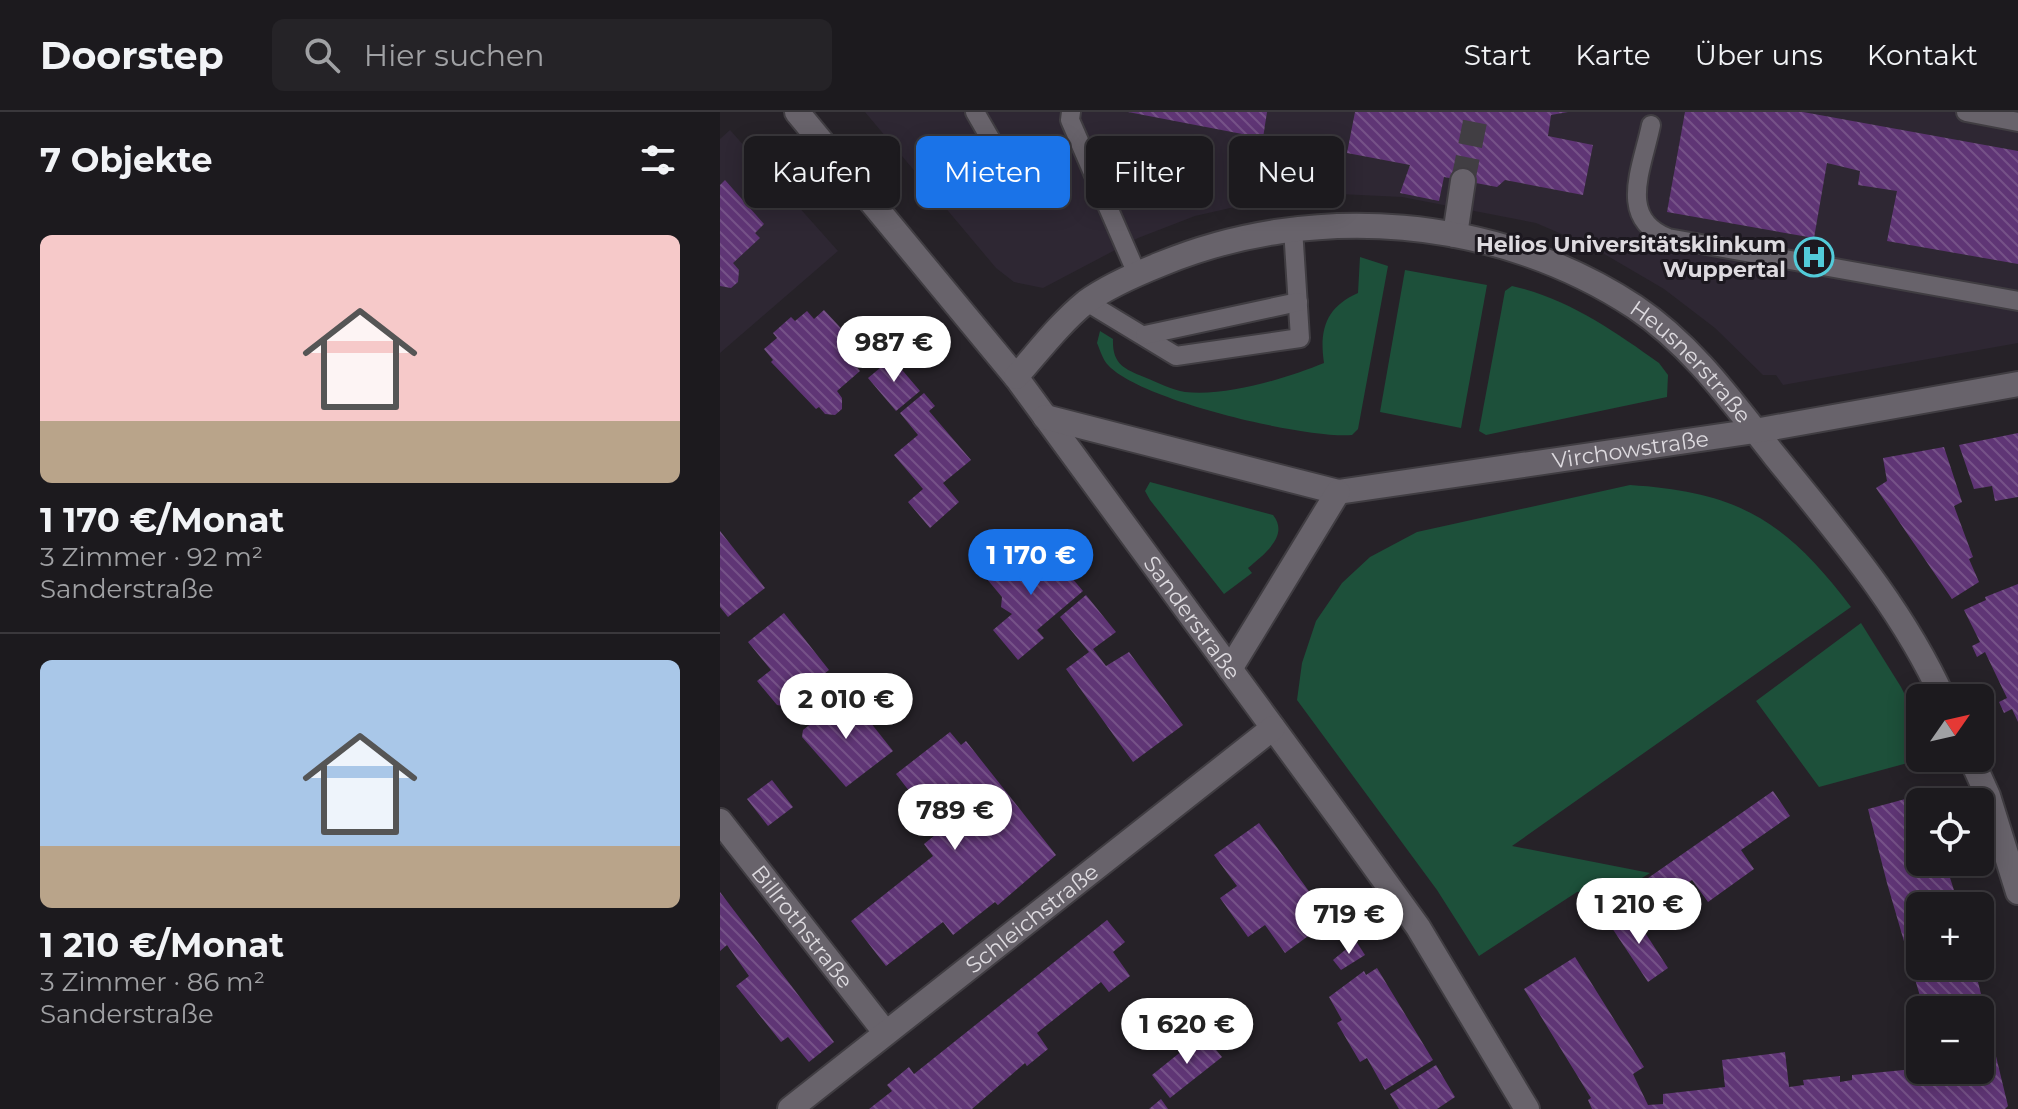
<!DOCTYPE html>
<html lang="de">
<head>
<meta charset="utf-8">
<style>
	body { margin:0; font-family:Montserrat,sans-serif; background:#252327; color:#f1f3f6; height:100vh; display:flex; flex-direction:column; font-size:30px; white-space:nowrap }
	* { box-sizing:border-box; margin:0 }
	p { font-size:26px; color:#a0a1a4 }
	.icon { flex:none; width:44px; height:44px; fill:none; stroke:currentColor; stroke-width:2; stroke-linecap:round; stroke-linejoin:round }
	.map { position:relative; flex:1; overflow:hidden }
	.sheet { display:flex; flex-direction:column; background:#1c1a1e; width:720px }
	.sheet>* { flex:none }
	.banner { position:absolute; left:24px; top:24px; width:760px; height:72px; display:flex; gap:16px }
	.needle { width:52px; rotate:56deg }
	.controls { position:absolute; left:1186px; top:572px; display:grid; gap:16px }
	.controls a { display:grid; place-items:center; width:88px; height:88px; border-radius:12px; background:#1c1a1e; box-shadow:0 4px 20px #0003,0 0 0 2px #3a383c; font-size:40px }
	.price { position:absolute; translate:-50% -68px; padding:0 18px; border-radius:28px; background:#fff; color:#222; font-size:26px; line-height:52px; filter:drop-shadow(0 2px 4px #0008) }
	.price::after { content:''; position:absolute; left:50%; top:48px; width:24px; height:18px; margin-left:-12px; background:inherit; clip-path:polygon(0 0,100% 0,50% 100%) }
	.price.selected { background:#1a73e8; color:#fff }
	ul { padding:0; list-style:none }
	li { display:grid; align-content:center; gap:16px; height:424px; padding:0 40px }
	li+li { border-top:2px solid #3a383c }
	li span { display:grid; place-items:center; height:248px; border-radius:12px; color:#555 }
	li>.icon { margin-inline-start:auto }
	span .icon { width:144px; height:144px; fill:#fffc; stroke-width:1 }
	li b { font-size:34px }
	h2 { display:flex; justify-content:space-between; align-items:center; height:96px; padding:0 40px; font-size:34px }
	.pill { padding:0 28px; border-radius:12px; background:#1c1a1e; box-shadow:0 4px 20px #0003,0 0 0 2px #3a383c; font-size:28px; line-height:72px }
	.pill.selected { background:#1a73e8; color:#fff }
	header { display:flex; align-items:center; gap:48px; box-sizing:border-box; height:112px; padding:0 40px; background:#1c1a1e; border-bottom:2px solid #3a383c }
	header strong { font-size:38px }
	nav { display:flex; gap:44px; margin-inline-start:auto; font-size:28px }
	.search { width:560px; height:72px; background:#252327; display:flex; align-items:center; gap:20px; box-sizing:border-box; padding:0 28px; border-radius:12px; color:#a0a1a4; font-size:30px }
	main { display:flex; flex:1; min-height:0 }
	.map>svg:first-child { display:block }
	.built { fill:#2e2733 }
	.green { fill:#1d503a }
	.building { fill:url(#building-back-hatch) }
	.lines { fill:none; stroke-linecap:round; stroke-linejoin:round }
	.pedestrian-tunnel { stroke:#413e43; stroke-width:24; stroke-dasharray:24 12; stroke-linecap:butt }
	.service-casing { stroke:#403d42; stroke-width:22 }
	.pedestrian-casing { stroke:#403d42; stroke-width:28 }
	.minor-casing { stroke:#403d42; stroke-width:28 }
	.service { stroke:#68636b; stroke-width:18 }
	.pedestrian { stroke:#68636b; stroke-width:24 }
	.minor { stroke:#68636b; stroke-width:24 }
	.labels { text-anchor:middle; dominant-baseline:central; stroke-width:6; stroke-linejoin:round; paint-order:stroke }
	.poi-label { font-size:22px; font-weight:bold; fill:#dddadf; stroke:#1c181f; text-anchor:end }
	.street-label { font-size:22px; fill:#dddadf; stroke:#1c181f }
</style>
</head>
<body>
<header>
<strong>Doorstep</strong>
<div class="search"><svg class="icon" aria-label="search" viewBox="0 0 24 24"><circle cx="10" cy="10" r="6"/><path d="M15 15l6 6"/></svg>Hier suchen</div>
<nav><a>Start</a><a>Karte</a><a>Über uns</a><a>Kontakt</a></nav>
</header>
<main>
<section class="sheet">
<h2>7 Objekte<svg class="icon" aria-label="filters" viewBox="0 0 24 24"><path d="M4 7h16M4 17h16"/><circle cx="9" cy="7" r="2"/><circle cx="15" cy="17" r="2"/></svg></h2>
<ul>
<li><span style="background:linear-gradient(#f6c9c9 75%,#b9a48a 0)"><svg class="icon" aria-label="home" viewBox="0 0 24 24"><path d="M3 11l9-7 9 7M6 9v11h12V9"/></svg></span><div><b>1 170 €/Monat</b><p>3 Zimmer · 92 m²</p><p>Sanderstraße</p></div></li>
<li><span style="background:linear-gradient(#a9c7e8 75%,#b9a48a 0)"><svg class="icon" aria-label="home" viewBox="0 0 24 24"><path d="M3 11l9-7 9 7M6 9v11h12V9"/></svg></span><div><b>1 210 €/Monat</b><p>3 Zimmer · 86 m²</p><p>Sanderstraße</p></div></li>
</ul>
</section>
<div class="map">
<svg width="1298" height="997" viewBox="0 0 1298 997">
	<defs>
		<pattern id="building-back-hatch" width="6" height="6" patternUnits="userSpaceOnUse" patternTransform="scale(2)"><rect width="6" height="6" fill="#5f3575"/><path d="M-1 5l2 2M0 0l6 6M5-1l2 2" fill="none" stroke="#765288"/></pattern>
	</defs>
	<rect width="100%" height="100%" fill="#262228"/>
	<!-- built -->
	<g class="built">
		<polygon points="145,0 1298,0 1298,231 1063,273 1056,263 1043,263 995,216 944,177 874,136 816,111 682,85 619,82 550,87 475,104 418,126 323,176 294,170 276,156"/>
		<polygon points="10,18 118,139 0,241 0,27"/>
	</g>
	<!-- green -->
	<g class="green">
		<path d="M640 145 668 154 638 317 632 323C585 327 419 288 388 253 383 248 380 238 377 231L380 219 393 227C392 252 404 257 424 265 437 270 452 278 465 280 506 285 567 266 604 251 599 218 606 195 638 181Z"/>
		<polygon points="685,158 767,173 741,316 660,300"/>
		<path d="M792 174C847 186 894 219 939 251L948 263 947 285 766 323 759 319 785 179Z"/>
		<path d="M430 370 553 403C570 424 543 443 528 456L532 461 504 482 430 388 425 379Z"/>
		<path d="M910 373C1019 380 1066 409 1131 495L792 734 930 761 909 774 857 780 759 844 717 778 577 588 582 551 596 509 622 471 650 445 697 420Z"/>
		<polygon points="1141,511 1181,575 1200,613 1200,646 1206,646 1099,675 1036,589"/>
	</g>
	<!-- building -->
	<g class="building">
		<polygon points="408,0 547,0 543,26"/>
		<polygon points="635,0 848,0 831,3 828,24 873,33 863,83 785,68 777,75 724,65 719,89 680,81 690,53 627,41"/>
		<polygon points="965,0 1083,0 1298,39 1298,152 1167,129 1177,79 1138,73 1140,59 1107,51 1094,126 947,100"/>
		<polygon points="5,68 44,112 35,121 40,126 13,151 19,158 18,170 11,176 0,174 0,73"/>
		<polygon points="104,198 145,242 134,252 140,259 117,279 122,286 122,297 115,303 105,302 99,295 96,297 51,250 53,248 44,237 57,226 53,221 71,205 75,209 87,199 94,207"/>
		<polygon points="172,246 200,279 176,299 148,266"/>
		<polygon points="204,281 215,294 209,299 251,348 223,371 239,390 210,416 188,390 203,377 174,343 198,323 180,301"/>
		<polygon points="1298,321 1298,385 1275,389 1272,374 1254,377 1239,333"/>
		<polygon points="1224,335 1242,390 1234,394 1253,445 1249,447 1259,470 1232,487 1156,376 1167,369 1163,346"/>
		<polygon points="0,419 45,476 8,505 0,495"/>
		<polygon points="323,432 363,479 317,518 324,526 298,548 273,518 292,502 281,495 282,485 266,466 292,444 299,452"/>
		<polygon points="1298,472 1298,610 1292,597 1284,601 1279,590 1287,586 1265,540 1257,545 1252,534 1260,530 1244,498 1266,488 1265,485"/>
		<polygon points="366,483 396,520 373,537 386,554 409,540 463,613 413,650 346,557 369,540 340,505"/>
		<polygon points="64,501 109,558 63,594 57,593 37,569 51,558 28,530"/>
		<polygon points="128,582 173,639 126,675 82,625 83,618"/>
		<polygon points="230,620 241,633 246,629 336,743 278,793 275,790 233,823 223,810 166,854 131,809 213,744 204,732 220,719 176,662"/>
		<polygon points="52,668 73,695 48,714 27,687"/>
		<polygon points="1053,679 1070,704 1021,738 1034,757 988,790 972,768 923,801 908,780"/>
		<polygon points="1204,682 1206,690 1200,690 1200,750 1225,750 1239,794 1200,794 1200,854 1254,854 1273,930 1260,931 1260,898 1204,898 1167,771 1148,697"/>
		<polygon points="539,711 610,808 565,841 545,813 528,825 500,786 517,774 494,743"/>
		<polygon points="0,780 114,930 89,950 68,925 61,930 16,874 29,864 7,833 0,839"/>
		<polygon points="911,799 948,856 928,870 890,813"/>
		<polygon points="387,808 405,830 393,840 410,864 389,880 381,870 317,921 328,937 307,954 305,951 252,997 149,997 172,979 167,973 189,955 194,962"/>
		<polygon points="636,829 645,843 621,858 613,848"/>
		<polygon points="855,845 924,955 913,962 928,993 943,992 943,982 1005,975 1002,948 1065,940 1069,975 1084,973 1083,968 1120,964 1120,970 1132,968 1132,963 1194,957 1191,930 1200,928 1200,958 1260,958 1260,939 1274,936 1288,994 1285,997 872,997 868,988 871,986 804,877"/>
		<polygon points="657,856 713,948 665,978 647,946 640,950 617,911 622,908 609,885 644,859 646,863"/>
		<polygon points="483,922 502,945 450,986 432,963"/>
		<polygon points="716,953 735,985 717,997 679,997 670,982"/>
		<polygon points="441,987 448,997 429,997"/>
	</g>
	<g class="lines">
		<!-- pedestrian-tunnel -->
		<polyline class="pedestrian-tunnel" points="743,69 757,0"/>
		<defs>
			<g id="service">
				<polyline points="255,0 289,59"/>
				<polyline points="351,0 350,8 417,162"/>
				<polyline points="1246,0 1298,10"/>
				<path d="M931 13C922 57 897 106 948 126L1298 189"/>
				<polyline points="367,190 456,244 580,226 573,116"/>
				<polyline points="425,223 578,190"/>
			</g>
			<polyline id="pedestrian" points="735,123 743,69"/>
			<g id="minor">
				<path id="s1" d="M77 0 296 265 623 711 698 815 807 997"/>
				<path id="s2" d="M296 265C318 240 340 211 366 190 388 174 416 162 441 152 593 89 777 104 915 195 972 233 1013 291 1055 344 1118 422 1181 494 1223 586"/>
				<path id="s3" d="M325 305 618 380 1035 319 1298 272"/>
				<polyline points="510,557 618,380"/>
				<polyline points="1251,646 1268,684 1298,780"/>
				<path id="s4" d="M0 709 165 920"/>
				<path id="s5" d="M70 997 553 616"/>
			</g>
		</defs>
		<!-- service casing -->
		<use href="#service" class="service-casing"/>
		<!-- pedestrian casing -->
		<use href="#pedestrian" class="pedestrian-casing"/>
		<!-- minor casing -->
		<use href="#minor" class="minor-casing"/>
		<!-- service -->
		<use href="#service" class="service"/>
		<!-- pedestrian -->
		<use href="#pedestrian" class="pedestrian"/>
		<!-- minor -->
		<use href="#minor" class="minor"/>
	</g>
	<!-- icons -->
	<defs>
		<symbol id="hospital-ring" viewBox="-11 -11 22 22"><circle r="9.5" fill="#1c181f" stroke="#52cbd9" stroke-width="1.5"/><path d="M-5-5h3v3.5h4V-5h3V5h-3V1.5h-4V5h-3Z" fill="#52cbd9"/></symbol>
	</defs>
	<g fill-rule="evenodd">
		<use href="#hospital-ring" x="1072" y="123" width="44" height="44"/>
	</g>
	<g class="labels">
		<!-- poi labels -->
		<g class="poi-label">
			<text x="1066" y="132">Helios Universitätsklinkum<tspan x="1066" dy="25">Wuppertal</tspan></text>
		</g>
		<!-- street labels -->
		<g class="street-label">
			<text stroke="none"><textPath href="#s2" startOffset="760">Heusnerstraße</textPath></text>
			<text stroke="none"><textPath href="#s3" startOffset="598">Virchowstraße</textPath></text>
			<text stroke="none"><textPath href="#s1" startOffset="642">Sanderstraße</textPath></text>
			<text stroke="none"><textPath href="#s5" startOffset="308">Schleichstraße</textPath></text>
			<text stroke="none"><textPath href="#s4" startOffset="134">Billrothstraße</textPath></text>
		</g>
	</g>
</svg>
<div class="controls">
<a><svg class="needle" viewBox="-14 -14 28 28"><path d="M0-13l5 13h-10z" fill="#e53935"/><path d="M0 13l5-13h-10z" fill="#a0a1a4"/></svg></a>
<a><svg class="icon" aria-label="locate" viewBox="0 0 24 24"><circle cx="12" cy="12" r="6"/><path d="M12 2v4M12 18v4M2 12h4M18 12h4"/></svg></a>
<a>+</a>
<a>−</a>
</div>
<b class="price" style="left:174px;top:272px">987 €</b>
<b class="price selected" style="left:311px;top:485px">1 170 €</b>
<b class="price" style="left:126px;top:629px">2 010 €</b>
<b class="price" style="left:235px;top:740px">789 €</b>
<b class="price" style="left:919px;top:834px">1 210 €</b>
<b class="price" style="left:629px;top:844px">719 €</b>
<b class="price" style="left:467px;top:954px">1 620 €</b>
<div class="banner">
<a class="pill">Kaufen</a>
<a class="pill selected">Mieten</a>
<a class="pill">Filter</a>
<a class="pill">Neu</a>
</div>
</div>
</main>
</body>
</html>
